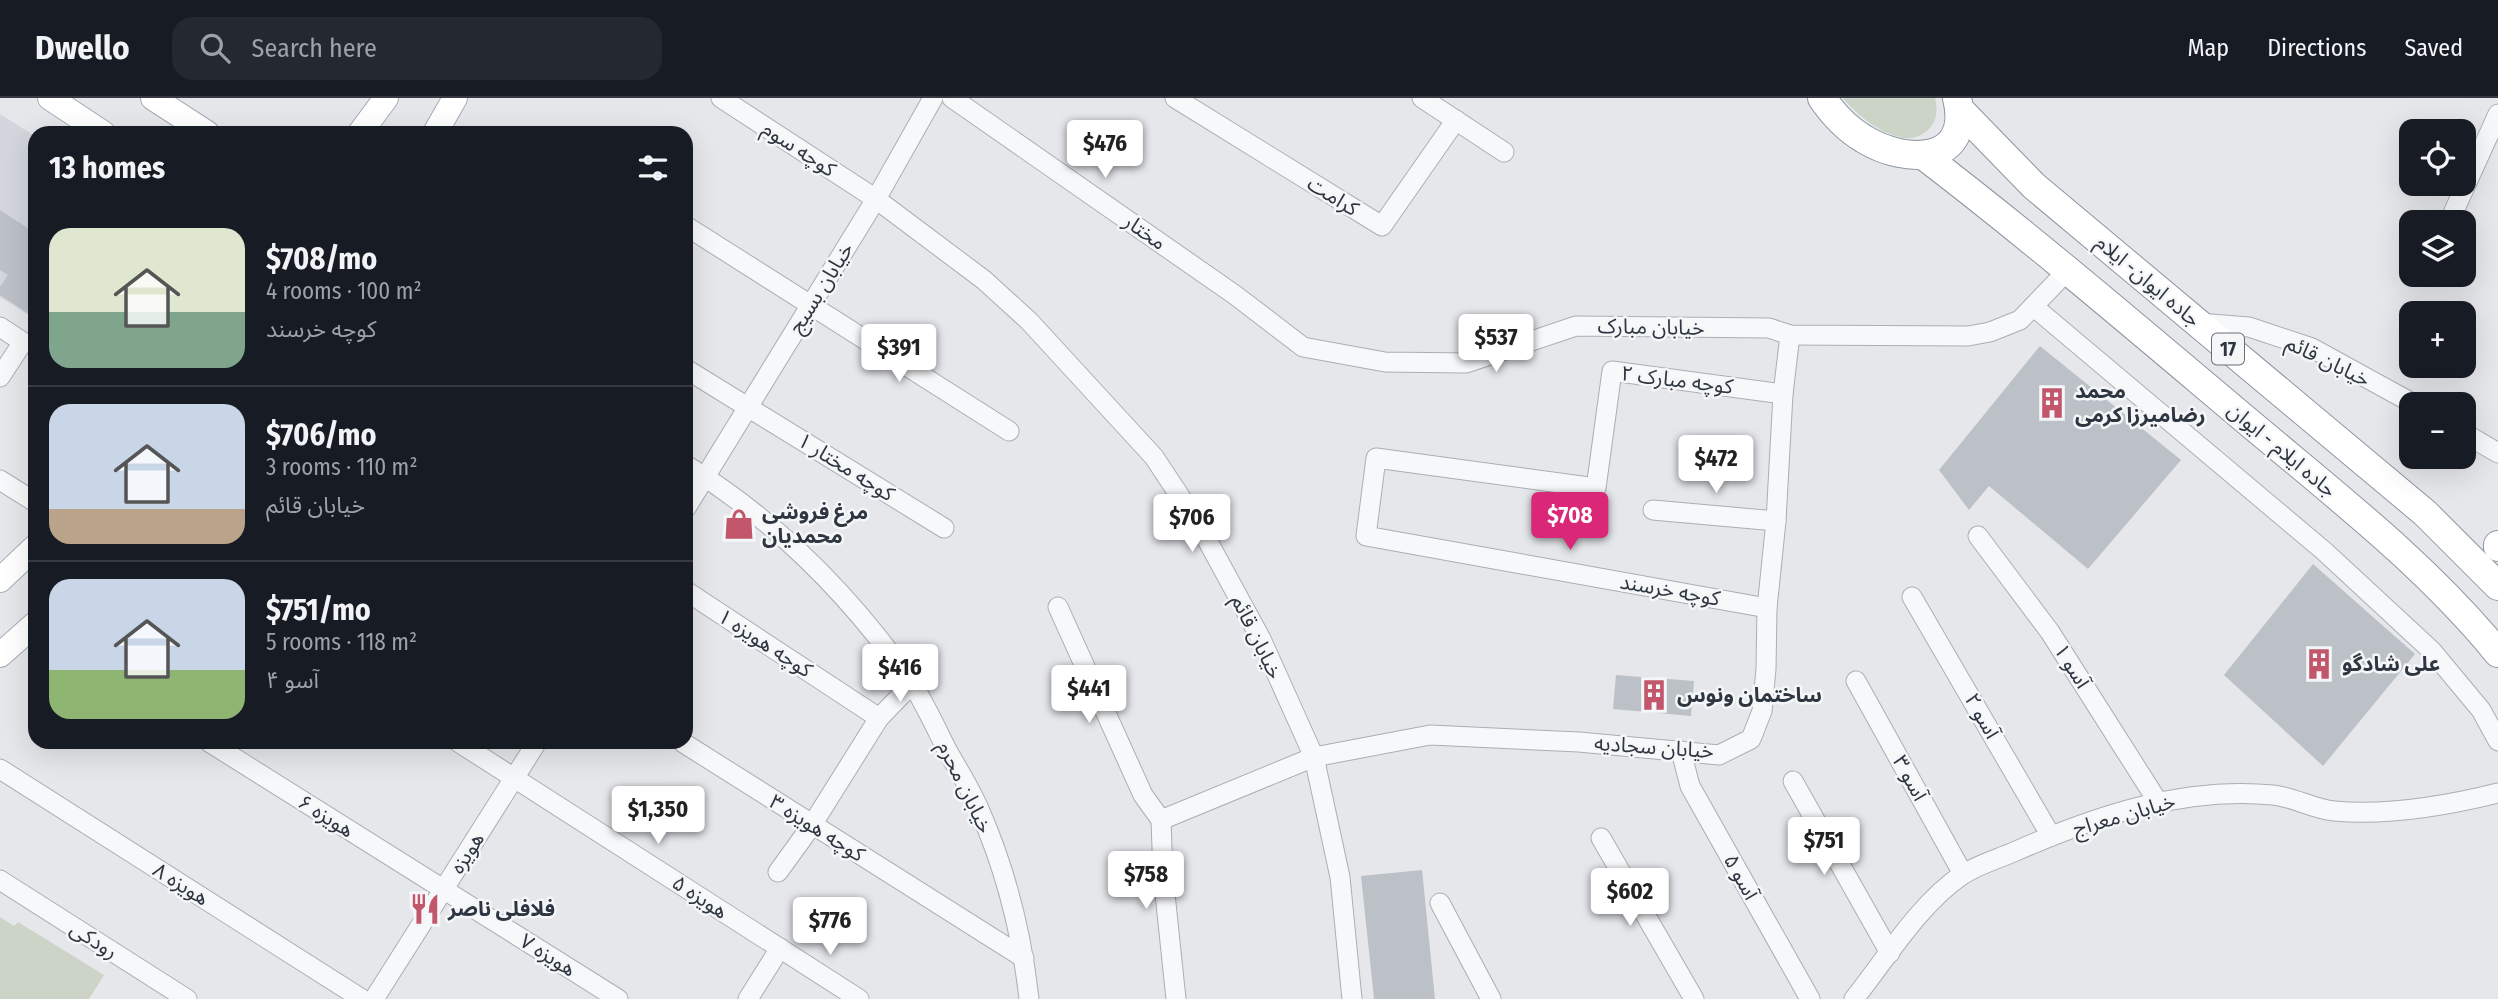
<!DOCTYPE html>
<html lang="en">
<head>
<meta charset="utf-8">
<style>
	body { margin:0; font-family:"Fira Sans Condensed","Noto Sans Arabic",sans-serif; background:#242831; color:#f1f3f6; height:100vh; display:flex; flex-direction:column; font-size:26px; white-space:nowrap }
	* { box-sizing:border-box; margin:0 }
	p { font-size:23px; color:#9ea1a6 }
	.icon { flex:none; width:38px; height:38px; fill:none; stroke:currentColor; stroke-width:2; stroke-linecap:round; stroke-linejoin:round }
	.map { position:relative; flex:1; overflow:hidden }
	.panel { position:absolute; left:28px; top:28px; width:665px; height:623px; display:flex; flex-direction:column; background:#171b24; border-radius:21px; box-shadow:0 7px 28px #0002 }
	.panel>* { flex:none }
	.fabs { position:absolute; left:2399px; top:21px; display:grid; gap:14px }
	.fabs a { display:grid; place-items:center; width:77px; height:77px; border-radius:14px; background:#171b24; box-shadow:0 7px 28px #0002; font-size:35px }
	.price { position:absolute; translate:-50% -60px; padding:0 16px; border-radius:7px; background:#fff; color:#222; font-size:23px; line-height:46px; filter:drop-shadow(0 2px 4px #0008) }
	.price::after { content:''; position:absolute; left:50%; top:42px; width:21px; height:16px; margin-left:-10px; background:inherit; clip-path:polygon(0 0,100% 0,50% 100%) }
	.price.current { background:#db2777; color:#fff }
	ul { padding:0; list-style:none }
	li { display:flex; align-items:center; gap:21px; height:175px; padding:0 21px }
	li+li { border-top:2px solid #363941 }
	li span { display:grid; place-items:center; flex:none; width:196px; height:140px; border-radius:21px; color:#555 }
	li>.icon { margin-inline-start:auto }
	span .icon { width:84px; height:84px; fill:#fffc; stroke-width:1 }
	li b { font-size:30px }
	h2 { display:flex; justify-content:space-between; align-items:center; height:84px; padding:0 21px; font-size:30px }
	header { display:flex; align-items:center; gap:42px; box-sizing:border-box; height:98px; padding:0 35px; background:#171b24; border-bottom:2px solid #363941 }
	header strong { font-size:33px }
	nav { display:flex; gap:38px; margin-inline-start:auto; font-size:24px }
	.search { width:490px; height:63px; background:#242831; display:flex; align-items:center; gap:18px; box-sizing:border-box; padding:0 24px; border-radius:21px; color:#9ea1a6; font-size:26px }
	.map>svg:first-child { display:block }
	.built { fill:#d3d7dd }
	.green { fill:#cbd4c6 }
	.building { fill:#bcc1c7 }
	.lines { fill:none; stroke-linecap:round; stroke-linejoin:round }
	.minor-casing { stroke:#aaaeb5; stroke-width:21 }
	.major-casing { stroke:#a5acb5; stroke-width:26 }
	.highway-casing { stroke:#8d96a0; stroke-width:30 }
	.minor { stroke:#f7f8f9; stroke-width:19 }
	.major { stroke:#fff; stroke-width:24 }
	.highway { stroke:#fff; stroke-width:28 }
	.labels { text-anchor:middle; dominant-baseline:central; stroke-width:5; stroke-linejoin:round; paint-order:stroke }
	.shield { fill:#f4f6f8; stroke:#697079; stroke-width:2 }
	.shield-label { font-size:19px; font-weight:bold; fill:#2e3642 }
	.street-label { font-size:21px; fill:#2e3642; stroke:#f4f6f8 }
	.poi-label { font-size:21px; font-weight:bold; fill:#2e3642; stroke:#f4f6f8; text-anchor:start }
</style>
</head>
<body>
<header>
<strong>Dwello</strong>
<div class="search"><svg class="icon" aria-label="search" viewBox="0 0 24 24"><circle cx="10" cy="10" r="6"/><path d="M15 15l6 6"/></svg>Search here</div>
<nav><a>Map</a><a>Directions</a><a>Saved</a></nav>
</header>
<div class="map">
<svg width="2498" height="901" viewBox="0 0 2498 901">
	<rect width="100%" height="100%" fill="#e5e7eb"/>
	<!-- built -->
	<polygon class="built" points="0,16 35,38 35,221 0,199"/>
	<!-- green -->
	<g class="green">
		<path d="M1843 0H1935C1938 12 1937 22 1929 31 1904 57 1859 20 1843 0Z"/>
		<polygon points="0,819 14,828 18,824 104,877 89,901 0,901"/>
	</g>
	<!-- building -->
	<g class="building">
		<polygon points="0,112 35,135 35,220 0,197 0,189 8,177 0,172"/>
		<polygon points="2040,248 2181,362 2088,471 1989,388 1969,412 1939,372"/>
		<polygon points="2313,466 2415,556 2323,668 2224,577"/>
		<polygon points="1616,577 1694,583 1691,618 1613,611"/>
		<polygon points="1422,772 1435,901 1374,901 1361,778"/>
	</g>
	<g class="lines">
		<defs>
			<g id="minor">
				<polyline points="721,0 876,101 984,182 1029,223 1154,359 1199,427 1261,541 1314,659 1340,779 1352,901"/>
				<polyline points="952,0 1235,197 1303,249 1385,264 1466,265 1576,228 1769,230 1790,237 1968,238 1990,234 2020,222 2068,172"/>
				<polyline points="1175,0 1382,128 1456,22"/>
				<polyline points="1422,0 1504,54"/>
				<polyline points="2449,124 2498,16"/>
				<polyline points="686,128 1009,333"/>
				<polyline points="2034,209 2324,453 2432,553 2481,612 2498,643"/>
				<polyline points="2198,225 2249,229 2312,250 2414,306"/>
				<polyline points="0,229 23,244 0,279"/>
				<polyline points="686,271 944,430"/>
				<polyline points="2464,335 2498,355"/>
				<path d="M686 367C775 422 851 498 911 584 924 604 935 628 946 650 957 670 970 690 979 711 1005 770 1022 837 1029 901"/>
				<polyline points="0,382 35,404"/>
				<polyline points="686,410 876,101 933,0"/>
				<polyline points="1653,412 1776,423"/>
				<polyline points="1978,438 2050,534 2158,704"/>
				<polyline points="686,493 879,620"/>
				<polyline points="1912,499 2051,738"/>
				<polyline points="1058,509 1143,697 1161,722"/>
				<polyline points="1767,510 1366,438 1376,360 1596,390 1612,273 1783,296"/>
				<polyline points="1856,583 1963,776"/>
				<polyline points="209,644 618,901"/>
				<polyline points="458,644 859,901"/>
				<polyline points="682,644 1024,860"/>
				<polyline points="1681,653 1690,688 1810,901"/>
				<polyline points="0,671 362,901"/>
				<polyline points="1793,683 1890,855"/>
				<polyline points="1161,722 1314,659 1430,637 1579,644 1719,657 1751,641 1762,613 1766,571 1767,510 1776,423 1783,296 1790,237"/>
				<polyline points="1161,722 1163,777 1176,901"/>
				<polyline points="1601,740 1694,901"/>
				<polyline points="778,774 812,727 879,620 912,586"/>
				<polyline points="0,782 187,901"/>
				<polyline points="1440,805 1491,901"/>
				<polyline points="374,901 537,644"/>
				<polyline points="748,901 780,850"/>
				<path d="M1854 901C1886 861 1919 806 1962 777 1977 767 1998 761 2016 753 2096 718 2184 688 2273 697 2294 699 2313 711 2334 713 2388 718 2446 708 2498 695"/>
			</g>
			<g id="major">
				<polyline points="50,0 103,35"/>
				<polyline points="153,0 207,35"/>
				<polyline points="360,35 386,0"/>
				<polyline points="435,35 455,0"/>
				<polyline points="0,482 35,449"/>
				<polyline points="0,557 35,526"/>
			</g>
			<g id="highway">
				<path d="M1822 0C1833 16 1847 31 1864 41 1906 67 1973 66 1957 0"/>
				<polyline points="1960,12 2034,88 2425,415 2498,488"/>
				<path d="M1923 57C2034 142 2139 232 2246 322 2334 396 2425 466 2498 555"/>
				<polyline points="2498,447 2498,449"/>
			</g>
		</defs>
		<!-- minor casing -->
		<use href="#minor" class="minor-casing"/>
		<!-- major casing -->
		<use href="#major" class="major-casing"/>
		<!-- highway casing -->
		<use href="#highway" class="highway-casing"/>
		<!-- minor -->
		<use href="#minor" class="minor"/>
		<!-- major -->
		<use href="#major" class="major"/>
		<!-- highway -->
		<use href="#highway" class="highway"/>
	</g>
	<!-- icons -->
	<defs>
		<symbol id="building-bare" viewBox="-9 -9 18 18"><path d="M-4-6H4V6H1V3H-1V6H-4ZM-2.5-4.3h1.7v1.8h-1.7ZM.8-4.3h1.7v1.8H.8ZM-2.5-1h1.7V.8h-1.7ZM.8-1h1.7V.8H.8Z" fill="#c2576c" stroke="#f4f6f8" stroke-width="2.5" paint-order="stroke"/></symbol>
		<symbol id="shop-bare" viewBox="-9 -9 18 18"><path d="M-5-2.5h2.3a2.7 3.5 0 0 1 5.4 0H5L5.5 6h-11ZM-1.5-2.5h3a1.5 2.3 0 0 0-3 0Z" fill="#c2576c" stroke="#f4f6f8" stroke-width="2.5" paint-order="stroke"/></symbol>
		<symbol id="restaurant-bare" viewBox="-9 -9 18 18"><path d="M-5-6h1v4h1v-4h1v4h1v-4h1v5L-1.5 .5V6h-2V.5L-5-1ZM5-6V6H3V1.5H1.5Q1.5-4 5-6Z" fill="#c2576c" stroke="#f4f6f8" stroke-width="2.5" paint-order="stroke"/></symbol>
	</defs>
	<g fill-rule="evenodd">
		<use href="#building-bare" x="2030" y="283" width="44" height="44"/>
		<use href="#shop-bare" x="717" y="404" width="44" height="44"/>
		<use href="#building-bare" x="2297" y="544" width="44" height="44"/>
		<use href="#building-bare" x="1632" y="575" width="44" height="44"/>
		<use href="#restaurant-bare" x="403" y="789" width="44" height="44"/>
	</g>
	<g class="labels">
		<!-- shield labels -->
		<rect class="shield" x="2212" y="235.5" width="32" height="31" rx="5"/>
		<g class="shield-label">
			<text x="2228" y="251">17</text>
		</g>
		<!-- street labels -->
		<g class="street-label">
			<text transform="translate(799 51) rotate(33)">کوچه سوم</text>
			<text transform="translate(1333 98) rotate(32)">کرامت</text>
			<text transform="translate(1145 134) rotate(35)">مختار</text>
			<text transform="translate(2148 183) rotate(40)">جاده ایوان- ایلام</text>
			<text transform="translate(821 190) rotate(-58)">خیابان بسیج</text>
			<text transform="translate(1651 229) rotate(1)">خیابان مبارک</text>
			<text transform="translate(2328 263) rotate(26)">خیابان قائم</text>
			<text transform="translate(1677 282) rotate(7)">کوچه مبارک ۲</text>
			<text transform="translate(2282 352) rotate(40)">جاده ایلام - ایوان</text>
			<text transform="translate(846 369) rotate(32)">کوچه مختار ۱</text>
			<text transform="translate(1670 492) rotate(10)">کوچه خرسند</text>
			<text transform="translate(1257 539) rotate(64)">خیابان قائم</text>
			<text transform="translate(765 545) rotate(33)">کوچه هویزه ۱</text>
			<text transform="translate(2072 568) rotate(58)">آسو ۱</text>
			<text transform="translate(1982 618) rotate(60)">آسو ۲</text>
			<text transform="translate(1654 649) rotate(4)">خیابان سجادیه</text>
			<text transform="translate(1910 680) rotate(61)">آسو ۳</text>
			<text transform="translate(965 689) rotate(64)">خیابان محرم</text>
			<text transform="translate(2124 717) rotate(-16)">خیابان معراج</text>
			<text transform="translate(326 718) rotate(32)">هویزه ۶</text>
			<text transform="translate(817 730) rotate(32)">کوچه هویزه ۳</text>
			<text transform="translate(467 755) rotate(-57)">هویزه</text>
			<text transform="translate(1741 779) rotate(61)">آسو ۵</text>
			<text transform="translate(181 786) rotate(32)">هویزه ۸</text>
			<text transform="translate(700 799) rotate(33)">هویزه ۵</text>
			<text transform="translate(94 842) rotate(32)">رودکی</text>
			<text transform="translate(548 857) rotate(32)">هویزه ۷</text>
		</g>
		<!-- poi labels -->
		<g class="poi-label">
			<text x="2075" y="293">محمد<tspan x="2075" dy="24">رضامیرزا کرمی</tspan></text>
			<text x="762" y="414">مرغ فروشی<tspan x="762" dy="24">محمدیان</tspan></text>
			<text x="2342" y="566">علی شادگو</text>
			<text x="1677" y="597">ساختمان ونوس</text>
			<text x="448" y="811">فلافلی ناصر</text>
		</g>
	</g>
</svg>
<div class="fabs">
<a><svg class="icon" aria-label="locate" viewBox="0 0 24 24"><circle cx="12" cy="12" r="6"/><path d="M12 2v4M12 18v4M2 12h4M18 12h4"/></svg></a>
<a><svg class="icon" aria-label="layers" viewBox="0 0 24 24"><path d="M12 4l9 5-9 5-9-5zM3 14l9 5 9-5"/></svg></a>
<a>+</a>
<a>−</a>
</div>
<b class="price" style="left:1105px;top:82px">$476</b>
<b class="price" style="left:1496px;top:276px">$537</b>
<b class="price" style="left:899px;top:286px">$391</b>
<b class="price" style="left:1716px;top:397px">$472</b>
<b class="price current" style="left:1570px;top:454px">$708</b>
<b class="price" style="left:1192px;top:456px">$706</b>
<b class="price" style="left:900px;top:606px">$416</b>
<b class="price" style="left:1089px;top:627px">$441</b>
<b class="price" style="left:658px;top:748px">$1,350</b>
<b class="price" style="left:1824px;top:779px">$751</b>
<b class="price" style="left:1146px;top:813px">$758</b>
<b class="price" style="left:1630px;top:830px">$602</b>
<b class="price" style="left:830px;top:859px">$776</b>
<section class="panel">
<h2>13 homes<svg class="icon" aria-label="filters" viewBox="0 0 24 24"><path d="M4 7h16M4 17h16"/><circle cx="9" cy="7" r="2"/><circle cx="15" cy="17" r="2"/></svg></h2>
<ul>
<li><span style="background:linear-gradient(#dfe7d0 60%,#7fa58c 0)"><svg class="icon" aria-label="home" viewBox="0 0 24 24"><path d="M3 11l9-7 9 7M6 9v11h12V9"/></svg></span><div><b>$708/mo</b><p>4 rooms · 100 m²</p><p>کوچه خرسند</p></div></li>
<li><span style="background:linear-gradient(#c9d6e8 75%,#b9a48a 0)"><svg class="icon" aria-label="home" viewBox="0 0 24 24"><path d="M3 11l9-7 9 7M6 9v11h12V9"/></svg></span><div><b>$706/mo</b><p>3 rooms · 110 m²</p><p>خیابان قائم</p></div></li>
<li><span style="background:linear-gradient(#c9d6e8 65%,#8fb573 0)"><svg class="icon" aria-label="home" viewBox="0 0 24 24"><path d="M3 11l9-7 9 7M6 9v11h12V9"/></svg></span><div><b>$751/mo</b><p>5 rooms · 118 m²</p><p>آسو ۴</p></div></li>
</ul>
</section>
</div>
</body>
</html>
